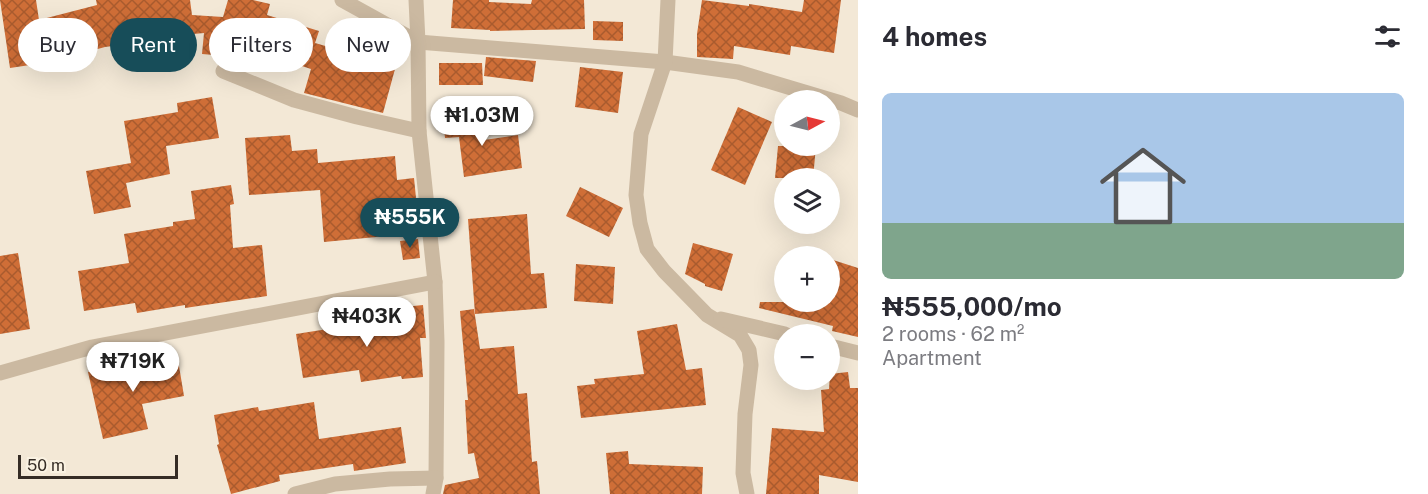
<!DOCTYPE html>
<html lang="en">
<head>
<meta charset="utf-8">
<style>
	body { margin:0; font-family:"Public Sans",sans-serif; background:#f2f2f3; color:#2b2b33; height:100vh; display:flex; flex-direction:column; font-size:22px; white-space:nowrap }
	* { box-sizing:border-box; margin:0 }
	p { font-size:20px; color:#7c7c81 }
	.icon { flex:none; width:33px; height:33px; fill:none; stroke:currentColor; stroke-width:2; stroke-linecap:round; stroke-linejoin:round }
	.map { position:relative; flex:1; overflow:hidden }
	.sheet { display:flex; flex-direction:column; background:#fff; width:570px }
	.sheet>* { flex:none }
	.guide { position:absolute; left:18px; top:18px; width:570px; height:54px; display:flex; gap:12px }
	.needle { width:39px; rotate:83deg }
	.buttons { position:absolute; left:774px; top:90px; display:grid; gap:12px }
	.buttons a { display:grid; place-items:center; width:66px; height:66px; border-radius:50%; background:#fff; box-shadow:0 6px 24px #0002; font-size:30px }
	.scale { position:absolute; left:18px; bottom:15px; width:160px; box-sizing:border-box; padding-left:6px; border:3px solid #352c25; border-top:0; font-size:16px; line-height:21px; white-space:nowrap; color:#352c25; -webkit-text-stroke:4px #faf2e2; paint-order:stroke }
	.price { position:absolute; translate:-50% -51px; padding:0 14px; border-radius:21px; background:#fff; color:#222; font-size:20px; line-height:39px; filter:drop-shadow(0 2px 3px #0008) }
	.price::after { content:''; position:absolute; left:50%; top:36px; width:18px; height:14px; margin-left:-9px; background:inherit; clip-path:polygon(0 0,100% 0,50% 100%) }
	.price.on { background:#174d59; color:#fff }
	ul { padding:0; list-style:none }
	li { display:grid; align-content:center; gap:12px; height:318px; padding:0 24px }
	li span { display:grid; place-items:center; height:186px; border-radius:9px; color:#555 }
	li>.icon { margin-inline-start:auto }
	span .icon { width:108px; height:108px; fill:#fffc; stroke-width:1 }
	li b { font-size:26px }
	h2 { display:flex; justify-content:space-between; align-items:center; height:72px; padding:0 24px; font-size:26px }
	.chip { padding:0 21px; border-radius:27px; background:#fff; box-shadow:0 6px 24px #0002; font-size:21px; line-height:54px }
	.chip.on { background:#174d59; color:#fff }
	main { display:flex; flex:1; min-height:0 }
	.map>svg:first-child { display:block }
	.building { fill:url(#building-cross-hatch) }
	.lines { fill:none; stroke-linecap:round; stroke-linejoin:round }
	.minor { stroke:#cbb9a1; stroke-width:15 }
</style>
</head>
<body>
<main>
<div class="map">
<svg width="858" height="494" viewBox="0 0 858 494">
	<defs>
		<pattern id="building-cross-hatch" width="8" height="8" patternUnits="userSpaceOnUse" patternTransform="scale(1.5)"><rect width="8" height="8" fill="#cf6e37"/><path d="M0 0l8 8M0 8l8-8" fill="none" stroke="#a95b2e"/></pattern>
	</defs>
	<rect width="100%" height="100%" fill="#f3e8d6"/>
	<!-- building -->
	<g class="building">
		<polygon points="0,0 36,0 39,20 97,5 96,0 190,0 192,15 223,17 228,0 253,0 270,4 267,15 319,31 315,43 357,55 357,57 395,69 383,113 304,93 311,69 259,52 258,54 239,49 238,57 202,54 204,33 141,39 142,42 105,47 50,62 10,68"/>
		<polygon points="453,0 489,0 489,2 531,4 532,0 584,0 585,29 490,31 490,30 451,28"/>
		<polygon points="702,0 749,6 749,4 802,12 804,0 841,0 834,53 791,46 790,55 734,46 733,59 697,57 697,34"/>
		<polygon points="593,21 623,22 623,41 593,40"/>
		<polygon points="486,57 536,61 533,82 484,76"/>
		<polygon points="439,63 482,63 483,85 439,85"/>
		<polygon points="580,67 623,72 618,113 575,107"/>
		<polygon points="212,97 219,138 166,146 170,174 126,183 131,207 94,214 86,171 131,163 124,121 178,112 177,103"/>
		<polygon points="738,107 772,122 745,185 711,170"/>
		<polygon points="483,115 484,140 518,135 522,168 464,177 459,137 445,138 443,117"/>
		<polygon points="290,135 292,151 317,149 318,163 395,156 397,180 414,178 416,198 393,200 397,235 324,242 320,190 249,195 245,138"/>
		<polygon points="778,146 816,146 813,178 775,178"/>
		<polygon points="231,185 234,204 230,205 233,248 262,245 267,296 185,308 185,305 137,313 135,303 84,311 78,271 129,263 124,234 173,226 173,222 195,219 191,191"/>
		<polygon points="580,187 623,208 609,237 566,216"/>
		<polygon points="527,214 531,274 544,273 547,308 475,314 468,219"/>
		<polygon points="418,239 420,258 403,260 400,241"/>
		<polygon points="693,243 733,254 722,291 705,286 705,284 685,274"/>
		<polygon points="18,253 30,329 0,334 0,256"/>
		<polygon points="830,259 858,268 858,337 832,331 833,326 759,308 760,302 830,302"/>
		<polygon points="576,264 615,267 613,304 574,301"/>
		<polygon points="423,305 426,338 420,338 423,377 402,379 401,376 361,382 359,370 303,378 296,334 353,325 352,321 405,314 404,307"/>
		<polygon points="474,309 480,349 514,346 518,394 527,393 532,462 537,461 540,494 443,494 445,485 479,478 474,453 468,454 465,400 468,400 460,311"/>
		<polygon points="677,324 686,370 702,368 706,405 581,418 577,386 595,384 594,379 644,374 637,331"/>
		<polygon points="177,354 184,396 142,404 148,429 103,439 88,372"/>
		<polygon points="848,372 850,388 858,388 858,482 819,475 819,494 766,494 772,428 824,432 821,390 829,389 830,374"/>
		<polygon points="314,402 319,439 401,427 406,463 354,471 353,464 279,475 280,481 231,494 217,445 219,444 214,415 258,407 259,411"/>
		<polygon points="628,451 629,464 703,467 702,494 610,494 606,453"/>
	</g>
	<g class="lines">
		<!-- minor -->
		<g class="minor">
			<polyline points="342,0 418,42 665,62 738,72 841,103 858,110"/>
			<polyline points="416,0 418,42 419,131 435,282 437,342 436,478 433,494"/>
			<polyline points="668,0 665,62 641,134 636,195 640,223 647,249 664,271 707,315 740,335 749,350 751,365 745,414 743,473 747,494"/>
			<polyline points="223,71 294,100 357,117 419,131"/>
			<polyline points="721,319 785,334"/>
			<polyline points="830,346 858,353"/>
			<polyline points="0,373 92,347 435,282"/>
			<polyline points="295,494 335,484 390,479 436,478"/>
		</g>
	</g>
</svg>
<div class="buttons">
<a><svg class="needle" viewBox="-14 -14 28 28"><path d="M0-13l5 13h-10z" fill="#e53935"/><path d="M0 13l5-13h-10z" fill="#7c7c81"/></svg></a>
<a><svg class="icon" aria-label="layers" viewBox="0 0 24 24"><path d="M12 4l9 5-9 5-9-5zM3 14l9 5 9-5"/></svg></a>
<a>+</a>
<a>−</a>
</div>
<div class="scale">50 m</div>
<b class="price" style="left:482px;top:147px">₦1.03M</b>
<b class="price on" style="left:410px;top:249px">₦555K</b>
<b class="price" style="left:367px;top:348px">₦403K</b>
<b class="price" style="left:133px;top:393px">₦719K</b>
<div class="guide">
<a class="chip">Buy</a>
<a class="chip on">Rent</a>
<a class="chip">Filters</a>
<a class="chip">New</a>
</div>
</div>
<section class="sheet">
<h2>4 homes<svg class="icon" aria-label="filters" viewBox="0 0 24 24"><path d="M4 7h16M4 17h16"/><circle cx="9" cy="7" r="2"/><circle cx="15" cy="17" r="2"/></svg></h2>
<ul>
<li><span style="background:linear-gradient(#a9c7e8 70%,#7fa58c 0)"><svg class="icon" aria-label="home" viewBox="0 0 24 24"><path d="M3 11l9-7 9 7M6 9v11h12V9"/></svg></span><div><b>₦555,000/mo</b><p>2 rooms · 62 m²</p><p>Apartment</p></div></li>
</ul>
</section>
</main>
</body>
</html>
